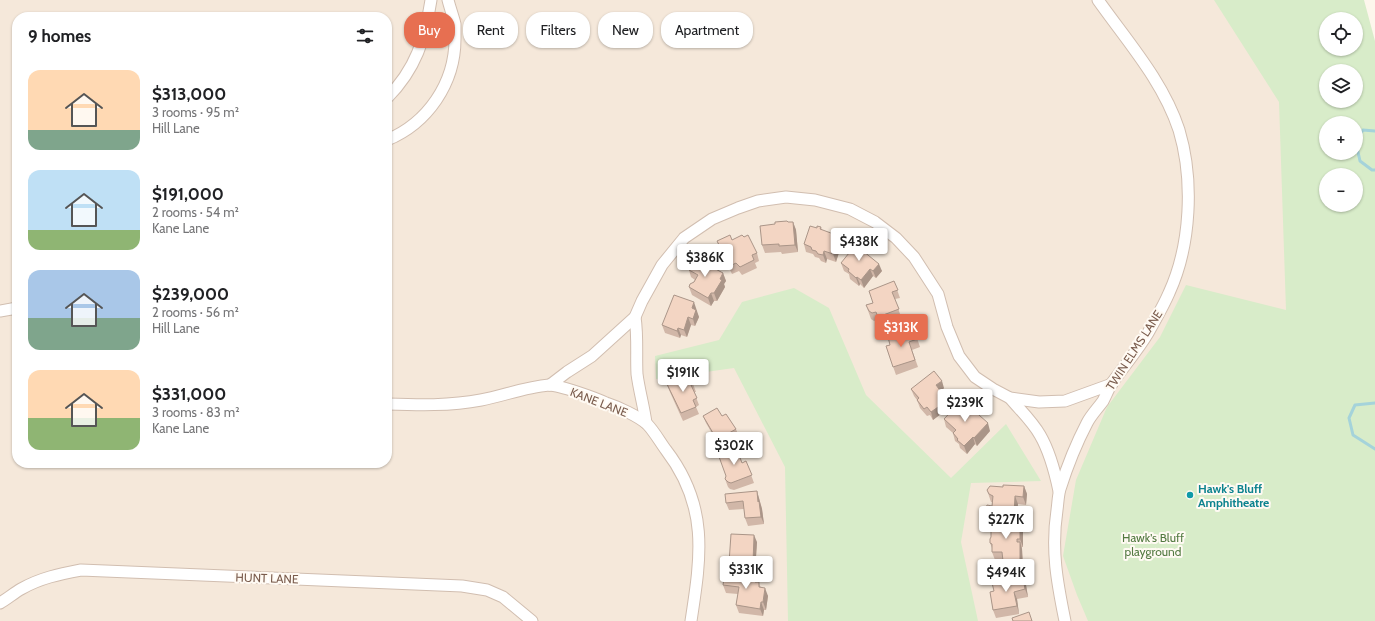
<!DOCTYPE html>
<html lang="en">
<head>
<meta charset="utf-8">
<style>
	body { margin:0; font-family:Cabin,sans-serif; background:#f2f2f2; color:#202124; height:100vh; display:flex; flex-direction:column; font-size:15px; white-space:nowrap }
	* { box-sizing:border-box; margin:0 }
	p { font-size:13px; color:#757577 }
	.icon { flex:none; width:22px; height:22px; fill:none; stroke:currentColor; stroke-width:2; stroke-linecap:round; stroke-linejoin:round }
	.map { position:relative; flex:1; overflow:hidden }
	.panel { position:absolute; left:12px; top:12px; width:380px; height:456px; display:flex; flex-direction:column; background:#fff; border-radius:16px; box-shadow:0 1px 3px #0004 }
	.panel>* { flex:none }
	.guide { position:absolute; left:404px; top:12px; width:380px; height:36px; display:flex; gap:8px }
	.controls { position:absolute; left:1319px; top:12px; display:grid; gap:8px }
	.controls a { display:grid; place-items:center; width:44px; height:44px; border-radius:50%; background:#fff; box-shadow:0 1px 3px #0004; font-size:20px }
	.price { position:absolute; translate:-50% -34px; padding:0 9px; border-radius:4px; background:#fff; color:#222; font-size:13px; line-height:26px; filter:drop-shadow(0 1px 2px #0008) }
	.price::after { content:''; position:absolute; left:50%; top:24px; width:12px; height:9px; margin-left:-6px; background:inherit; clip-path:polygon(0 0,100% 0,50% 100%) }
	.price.selected { background:#e76f51; color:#fff }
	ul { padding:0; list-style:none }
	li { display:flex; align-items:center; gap:12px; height:100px; padding:0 16px }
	li span { display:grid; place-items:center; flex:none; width:112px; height:80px; border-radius:12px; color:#555 }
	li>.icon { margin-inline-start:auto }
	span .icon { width:48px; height:48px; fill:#fffc; stroke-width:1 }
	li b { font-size:17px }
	h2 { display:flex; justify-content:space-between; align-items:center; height:48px; padding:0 16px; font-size:17px }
	.chip { padding:0 14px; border-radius:16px; background:#fff; box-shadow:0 1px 3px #0004; font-size:14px; line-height:36px }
	.chip.selected { background:#e76f51; color:#fff }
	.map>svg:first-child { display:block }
	.residential { fill:#f5e8da; fill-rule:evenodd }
	.green { fill:#d8ecc9; fill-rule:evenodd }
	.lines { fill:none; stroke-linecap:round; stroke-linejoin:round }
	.stream { stroke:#a5d3da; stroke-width:3 }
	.street-casing { stroke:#d1beb0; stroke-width:13 }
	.street { stroke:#fff; stroke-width:11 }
	.wall { fill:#d1b7a8 }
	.shaded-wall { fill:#aa9588 }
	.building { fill:#f3d5c3; stroke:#aa9588 }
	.culture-dot { fill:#0f9aa8; stroke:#fffaf3; stroke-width:1.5 }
	.labels { text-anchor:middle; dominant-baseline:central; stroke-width:4; stroke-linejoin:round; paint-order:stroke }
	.street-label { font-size:12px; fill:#7a5c4d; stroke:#fffaf3 }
	.culture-label { font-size:12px; font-weight:bold; fill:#0d838f; stroke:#fffaf3; text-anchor:start }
	.park-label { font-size:12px; fill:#537a41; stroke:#fffaf3 }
</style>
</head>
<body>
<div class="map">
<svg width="1375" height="621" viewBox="0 0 1375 621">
	<rect width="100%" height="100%" fill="#fdf6ec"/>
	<!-- residential -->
	<path class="residential" d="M0 0H1331L1326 19V205L1340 621H0ZM17 17H387V463H17Z"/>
	<!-- green -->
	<g class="green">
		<path d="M1214 0H1364L1375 41V621H1088L1077 595 1063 556 1076 480 1107 407 1160 337 1186 285 1286 310 1279 102ZM1326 19H1356V49H1326ZM1326 71H1356V101H1326ZM1326 123H1356V153H1326ZM1326 175H1356V205H1326Z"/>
		<polygon points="794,288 829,308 866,395 951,478 1006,424 1041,481 971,483 961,542 978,621 788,621 785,467 734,368 656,379 655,356 719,340 742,302"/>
	</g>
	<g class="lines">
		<!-- stream -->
		<g class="stream">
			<polyline points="1356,141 1363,130 1375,131"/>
			<polyline points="1356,143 1360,161 1372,170 1375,170"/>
			<polyline points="1375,403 1355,405 1349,418 1353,435 1375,449"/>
		</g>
		<defs>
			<g id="street">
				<path d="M387 98C416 69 425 39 431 0"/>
				<path d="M387 140C428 123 455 83 455 39 455 34 455 29 455 24 453 16 450 8 448 0"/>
				<polyline points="0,311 17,308"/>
				<path d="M635 317C638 336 636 355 637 374 639 390 644 407 646 423"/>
				<polyline points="550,385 567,372 592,356 635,317 642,301 662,265 684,238 712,219 738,208 758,201 786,197 815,200 850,209 875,222 896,238 914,257 938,294 947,327 959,356 975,377 993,389 1010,398 1039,402 1065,401 1112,384"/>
				<path d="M1010 398C1020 410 1032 421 1040 435 1050 452 1055 472 1059 491"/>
				<path d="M387 404C418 405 450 406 481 400 503 396 525 387 549 385 559 385 596 398 606 403 618 407 638 416 647 424 654 431 660 442 666 450 709 506 701 556 691 621"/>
				<path d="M0 603C7 599 14 593 21 589 40 578 60 574 81 570L462 586 487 590 503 597 532 621"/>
				<path d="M1065 621C1057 582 1051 550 1057 510 1058 503 1058 496 1060 489 1067 467 1076 444 1087 423 1091 415 1098 408 1103 401 1106 395 1109 388 1112 383 1124 366 1138 350 1148 333 1155 320 1163 307 1169 293 1191 245 1194 180 1179 130 1163 81 1127 41 1098 0"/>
			</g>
		</defs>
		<!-- street casing -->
		<use href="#street" class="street-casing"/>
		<!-- street -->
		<use href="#street" class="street"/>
	</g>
	<!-- wall -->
	<g class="wall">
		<polygon points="787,221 788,222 793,222 796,230 798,252 782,254 781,252 765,253 762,245 775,224"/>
		<polygon points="821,227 822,230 839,236 842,243 836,262 827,259 826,263 821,261 819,258 815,257 813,254 806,252 804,244 817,228"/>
		<polygon points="744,237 757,253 759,261 755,263 757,268 742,275 739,271 732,274 720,249 717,241 732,240"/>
		<polygon points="866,254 882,271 876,278 873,276 864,288 860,284 859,286 850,279 849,274 844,271 841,263"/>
		<polygon points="689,270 723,273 726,281 724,284 725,287 717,301 714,301 711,306 692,295 689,287 694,282 695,280 691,277"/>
		<polygon points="894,281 900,298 895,299 901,317 880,324 878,320 874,321 871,319 866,305 873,303"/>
		<polygon points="697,310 696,311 699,317 695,326 691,325 687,337 681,335 680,338 665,333 662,325"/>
		<polygon points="914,329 920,347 912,350 918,367 896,375 886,346 890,345"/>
		<polygon points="679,381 693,384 696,392 694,392 699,405 696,407 699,414 683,421 669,390 666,382"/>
		<polygon points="944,388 941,391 951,403 950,407 933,420 930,415 927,416 920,408 917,400 914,396 911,389"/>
		<polygon points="703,416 722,416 736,429 739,437 720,447 717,446 715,443 713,435 706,423"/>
		<polygon points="944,419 990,431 977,446 975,444 967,454 960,448 959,444 955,441 953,433 946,427"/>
		<polygon points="746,461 754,483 734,490 730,489 728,487 725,479 742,463"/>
		<polygon points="1024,486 1027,494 1026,505 1018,504 1016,521 988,519 985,511 992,506 992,502 991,502 987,490 1003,487"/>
		<polygon points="757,491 762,509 764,524 748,526 745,518 744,509 729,510 726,503"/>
		<polygon points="1013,524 1020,524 1023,532 1023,547 1022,547 1022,549 1023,568 1006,568 1003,559 995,560 992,552 992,548 990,543"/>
		<polygon points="757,542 755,572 732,570 729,563"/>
		<polygon points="749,577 757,582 768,596 766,610 764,610 763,616 739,613 736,605 738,594 726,593 723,585"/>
		<polygon points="1026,585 1028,597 1017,599 1019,614 996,618 993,610 990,592"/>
	</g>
	<!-- shaded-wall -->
	<g class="shaded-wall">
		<polygon points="793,222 796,230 798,252 795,245"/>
		<polygon points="839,236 842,243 836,262 833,254"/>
		<polygon points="824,251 827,259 826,263 823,255"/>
		<polygon points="879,264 882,271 876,278 873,271"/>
		<polygon points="870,269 873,276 864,288 861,280"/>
		<polygon points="723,273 726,281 724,284 725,287 717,301 714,293 720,279"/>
		<polygon points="857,277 860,284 859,286 856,278"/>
		<polygon points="711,293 714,301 711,306 708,298"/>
		<polygon points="694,302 699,317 695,326 693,319 692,308"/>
		<polygon points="688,317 691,325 687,337 684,330"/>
		<polygon points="678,328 681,335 680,338 677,331"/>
		<polygon points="942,381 944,388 939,393 936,385"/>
		<polygon points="948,396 951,403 950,407 933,420 931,412"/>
		<polygon points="988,423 990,431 977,446 974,438"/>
		<polygon points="973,437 975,444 967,454 964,446"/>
		<polygon points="1024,486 1027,494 1026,505 1023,497"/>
		<polygon points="757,491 762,509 764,524 761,517 758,502"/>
		<polygon points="1015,496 1018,504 1016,521 1014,514"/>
		<polygon points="1020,524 1023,532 1023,547 1020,539"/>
		<polygon points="754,535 757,542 755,572 753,564"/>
		<polygon points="1020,542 1022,549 1023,568 1020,560"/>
		<polygon points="1023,578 1026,585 1028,597 1025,589"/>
		<polygon points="765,588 768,596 766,610 763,602"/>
		<polygon points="1014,592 1017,599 1019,614 1017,606"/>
		<polygon points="761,602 764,610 763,616 760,609"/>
	</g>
	<!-- building -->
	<g class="building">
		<polygon points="787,221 788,222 793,222 795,245 779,246 779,244 762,245 760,226 775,224 775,222"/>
		<polygon points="810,226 817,228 817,226 821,227 820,229 839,236 833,254 824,251 823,255 818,254 816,251 812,250 811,247 804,244"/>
		<polygon points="730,235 732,240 742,235 744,237 748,235 757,253 752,255 754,260 740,267 736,263 730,266 717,241"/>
		<polygon points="857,243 865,249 863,251 879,264 873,271 870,269 861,280 857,277 856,278 848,271 849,269 841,263"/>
		<polygon points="695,258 723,273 720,279 722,280 714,293 711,293 708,298 689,287 690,284 694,282 698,275 689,270"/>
		<polygon points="894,281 898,290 892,292 899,309 878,317 876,312 872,313 869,311 866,305 873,303 869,291"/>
		<polygon points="674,295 694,302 692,308 696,310 693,319 688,317 684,330 678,328 677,331 662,325"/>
		<polygon points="914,329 917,339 909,342 915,360 893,367 886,346 890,345 888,337"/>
		<polygon points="934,371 942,381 936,385 942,393 945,393 948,396 948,400 931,412 927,407 924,409 917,400 919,398 911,389"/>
		<polygon points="689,376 693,384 691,385 697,398 693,400 696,407 681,413 666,382 678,377 679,381"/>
		<polygon points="962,400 988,423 974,438 973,437 964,446 957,440 958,439 953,433 956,430 944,419"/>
		<polygon points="717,408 722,416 726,414 736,429 717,440 715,439 712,435 713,433 703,416"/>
		<polygon points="736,447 742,463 746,461 752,475 731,483 728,482 725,479 726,476 718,454"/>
		<polygon points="1003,485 1024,486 1023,497 1015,496 1014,514 985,511 987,505 992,506 993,496 989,494 987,490 990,486 1003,487"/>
		<polygon points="757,491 758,502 759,501 761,517 745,518 743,501 726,503 725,494"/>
		<polygon points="1000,522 1012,522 1012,524 1020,524 1020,539 1017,539 1017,542 1020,542 1020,560 1003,561 1002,552 992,552 992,544 990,543 990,539 991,537 991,524 1000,524"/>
		<polygon points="731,534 754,535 753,564 729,563"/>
		<polygon points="725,572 747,575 749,577 756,578 755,582 759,582 759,587 765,588 763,602 761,602 760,609 736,605 739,587 723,585"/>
		<polygon points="1023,578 1025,589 1014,592 1017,606 993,610 990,592 994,591 992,583"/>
		<polygon points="1029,612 1032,621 1013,621 1012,618"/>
	</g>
	<!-- markers -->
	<circle class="culture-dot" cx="1190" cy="495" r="4"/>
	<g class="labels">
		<!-- street labels -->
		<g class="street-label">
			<text transform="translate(1134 350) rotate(-57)">TWIN ELMS LANE</text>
			<text transform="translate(599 402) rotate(21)">KANE LANE</text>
			<text transform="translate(267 578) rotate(2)">HUNT LANE</text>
		</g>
		<!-- culture labels -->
		<g class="culture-label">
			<text x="1198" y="488">Hawk's Bluff<tspan x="1198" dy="14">Amphitheatre</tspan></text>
		</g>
		<!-- park labels -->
		<g class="park-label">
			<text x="1153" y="537">Hawk's Bluff<tspan x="1153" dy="14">playground</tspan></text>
		</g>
	</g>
</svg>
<div class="controls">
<a><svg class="icon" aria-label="locate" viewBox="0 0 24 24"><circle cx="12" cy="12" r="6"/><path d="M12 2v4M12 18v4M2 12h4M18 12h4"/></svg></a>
<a><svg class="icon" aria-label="layers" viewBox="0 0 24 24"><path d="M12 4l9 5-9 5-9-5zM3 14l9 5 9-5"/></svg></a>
<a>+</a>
<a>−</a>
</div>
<b class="price" style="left:859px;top:262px">$438K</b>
<b class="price" style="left:705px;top:278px">$386K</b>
<b class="price selected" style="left:901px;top:348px">$313K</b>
<b class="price" style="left:683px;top:393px">$191K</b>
<b class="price" style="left:965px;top:423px">$239K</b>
<b class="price" style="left:734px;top:466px">$302K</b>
<b class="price" style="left:1006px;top:540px">$227K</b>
<b class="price" style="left:746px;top:590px">$331K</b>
<b class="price" style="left:1006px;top:593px">$494K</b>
<div class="guide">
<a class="chip selected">Buy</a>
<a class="chip">Rent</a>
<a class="chip">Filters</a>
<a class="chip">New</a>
<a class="chip">Apartment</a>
</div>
<section class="panel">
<h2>9 homes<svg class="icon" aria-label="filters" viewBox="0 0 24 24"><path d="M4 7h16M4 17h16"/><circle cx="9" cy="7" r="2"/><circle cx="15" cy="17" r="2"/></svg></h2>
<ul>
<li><span style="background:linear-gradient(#ffd9b3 75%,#7fa58c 0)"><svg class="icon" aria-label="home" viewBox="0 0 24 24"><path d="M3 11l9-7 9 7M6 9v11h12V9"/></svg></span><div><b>$313,000</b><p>3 rooms · 95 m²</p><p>Hill Lane</p></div></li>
<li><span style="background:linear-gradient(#bfe0f5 75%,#8fb573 0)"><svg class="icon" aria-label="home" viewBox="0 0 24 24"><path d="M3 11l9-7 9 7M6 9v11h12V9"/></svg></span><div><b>$191,000</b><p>2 rooms · 54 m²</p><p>Kane Lane</p></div></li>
<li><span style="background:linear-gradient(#a9c7e8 60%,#7fa58c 0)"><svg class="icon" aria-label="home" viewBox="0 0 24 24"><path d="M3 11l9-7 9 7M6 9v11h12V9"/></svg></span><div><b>$239,000</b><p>2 rooms · 56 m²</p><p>Hill Lane</p></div></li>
<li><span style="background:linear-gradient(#ffd9b3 60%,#8fb573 0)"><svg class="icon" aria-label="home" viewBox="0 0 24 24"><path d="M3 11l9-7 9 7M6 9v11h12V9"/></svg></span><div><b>$331,000</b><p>3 rooms · 83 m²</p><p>Kane Lane</p></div></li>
</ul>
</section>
</div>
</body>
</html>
